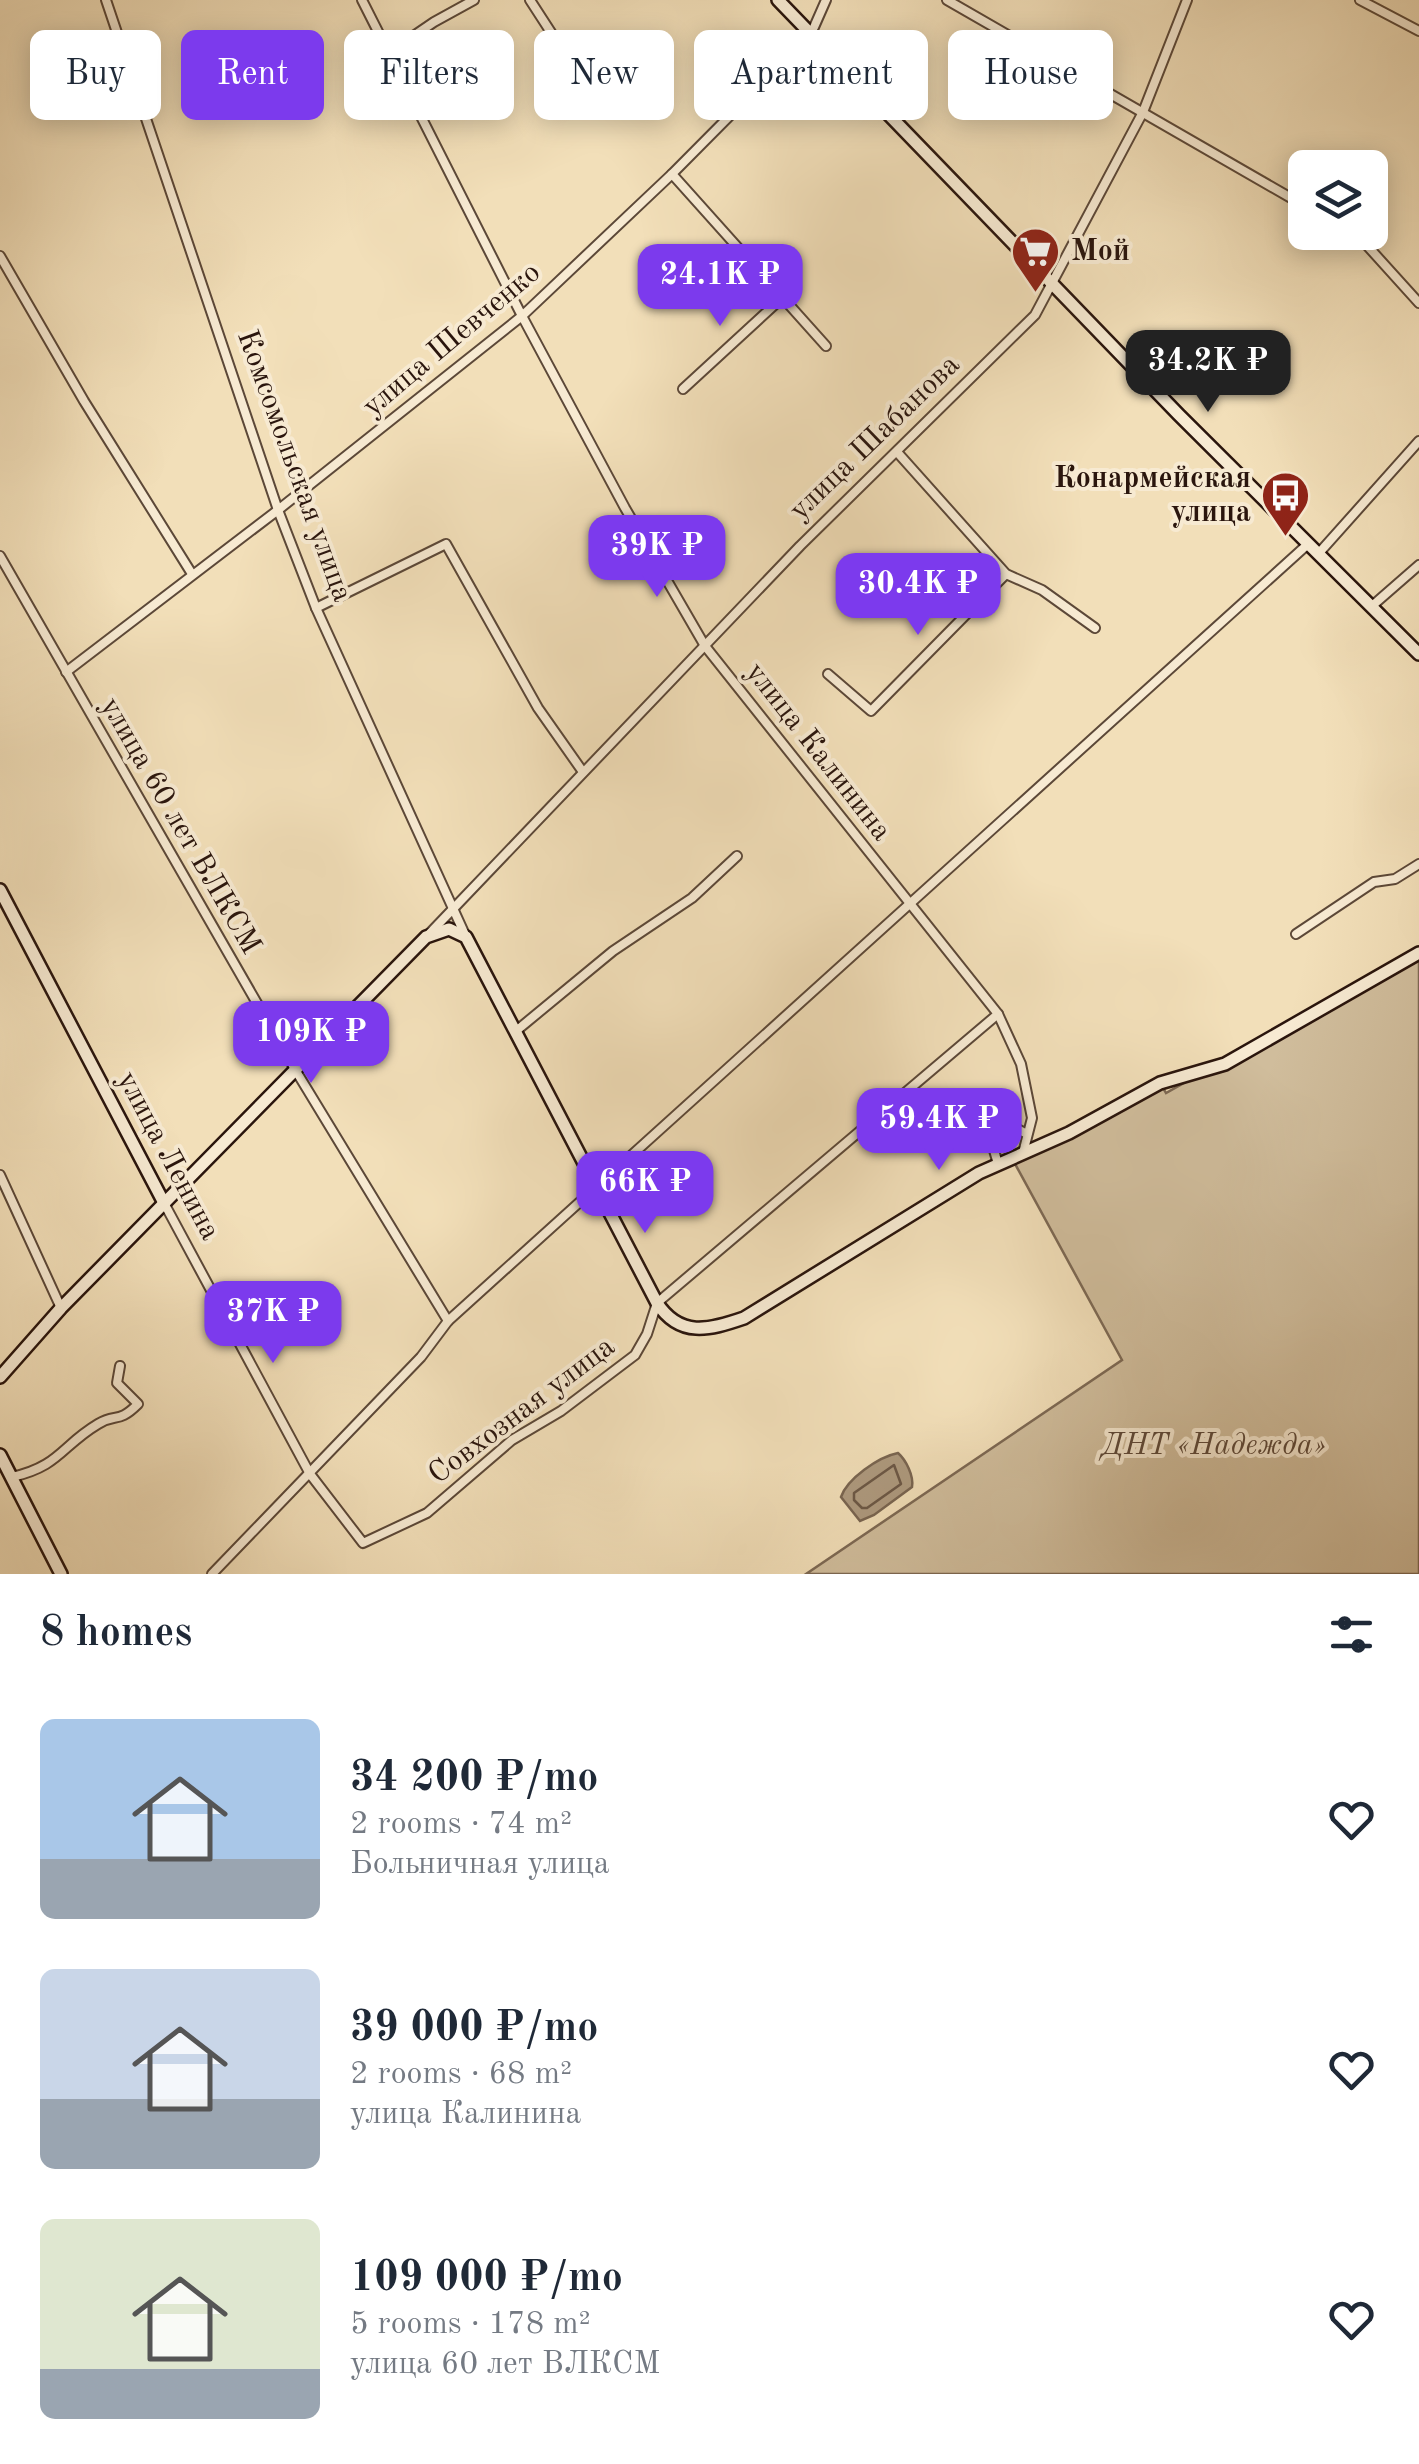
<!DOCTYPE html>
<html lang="en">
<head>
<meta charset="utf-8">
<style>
	body { margin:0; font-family:"Old Standard TT",serif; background:#f2f2f3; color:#1f2937; height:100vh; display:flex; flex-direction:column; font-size:38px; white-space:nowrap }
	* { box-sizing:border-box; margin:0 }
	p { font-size:32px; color:#747a83 }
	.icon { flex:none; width:55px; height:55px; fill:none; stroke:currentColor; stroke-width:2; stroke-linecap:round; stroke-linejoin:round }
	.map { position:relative; height:1574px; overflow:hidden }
	.details { display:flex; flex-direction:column; background:#fff; flex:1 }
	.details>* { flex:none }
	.top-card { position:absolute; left:30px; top:30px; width:1360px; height:90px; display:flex; gap:20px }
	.controls { position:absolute; left:1288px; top:150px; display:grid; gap:20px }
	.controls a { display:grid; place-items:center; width:100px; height:100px; border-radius:15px; background:#fff; box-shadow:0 5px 25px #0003; font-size:50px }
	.price { position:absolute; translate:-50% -85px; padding:0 22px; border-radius:20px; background:#7c3aed; color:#fff; font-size:32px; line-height:65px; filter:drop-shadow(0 2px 5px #0008) }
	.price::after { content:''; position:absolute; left:50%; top:60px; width:30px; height:22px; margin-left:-15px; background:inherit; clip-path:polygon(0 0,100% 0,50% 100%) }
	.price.on { background:#222; color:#fff }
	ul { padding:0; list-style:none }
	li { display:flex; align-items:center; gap:30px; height:250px; padding:0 40px }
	li span { display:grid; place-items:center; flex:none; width:280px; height:200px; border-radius:15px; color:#555 }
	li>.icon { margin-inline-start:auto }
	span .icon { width:120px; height:120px; fill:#fffc; stroke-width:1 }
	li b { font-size:42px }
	h2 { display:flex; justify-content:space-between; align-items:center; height:120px; padding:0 40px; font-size:42px }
	.chip { padding:0 35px; border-radius:15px; background:#fff; box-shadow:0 5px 25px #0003; font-size:35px; line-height:90px }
	.chip.on { background:#7c3aed; color:#fff }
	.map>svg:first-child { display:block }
	.green { fill:#d0bd9c; stroke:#7d6954; stroke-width:2.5 }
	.water { fill:#ae9a7f; stroke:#796551; stroke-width:2.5 }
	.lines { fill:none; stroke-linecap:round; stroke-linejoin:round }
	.shore { stroke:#6c5846; stroke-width:2.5 }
	.street-casing { stroke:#5c4838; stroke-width:12 }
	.secondary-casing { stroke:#2a150d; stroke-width:16 }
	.street { stroke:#f7ead2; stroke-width:8 }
	.secondary { stroke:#f7ead2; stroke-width:11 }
	.labels { text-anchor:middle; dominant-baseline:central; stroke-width:8; stroke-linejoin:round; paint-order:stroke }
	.poi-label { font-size:30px; font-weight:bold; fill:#2a150d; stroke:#f7ead2; text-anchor:start }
	.street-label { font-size:30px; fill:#2a150d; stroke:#f7ead2 }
	.park-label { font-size:30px; font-style:italic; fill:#5c4738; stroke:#f7ead2 }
</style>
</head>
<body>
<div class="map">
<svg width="1419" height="1574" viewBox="0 0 1419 1574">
	<rect width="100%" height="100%" fill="#f2dfb9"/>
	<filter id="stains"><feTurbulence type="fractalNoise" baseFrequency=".002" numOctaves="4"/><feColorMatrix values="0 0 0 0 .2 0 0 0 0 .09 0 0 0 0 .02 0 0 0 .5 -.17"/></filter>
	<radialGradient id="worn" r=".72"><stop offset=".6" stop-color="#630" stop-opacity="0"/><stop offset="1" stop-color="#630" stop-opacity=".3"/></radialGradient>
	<!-- green -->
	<polygon class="green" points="1419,951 1419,1574 806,1574 1122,1360 1014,1162 1162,1086 1166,1093"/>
	<!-- water -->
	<path class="water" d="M898 1453C906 1460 914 1476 912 1487L874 1515 860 1521 841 1497C847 1479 878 1457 898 1453Z"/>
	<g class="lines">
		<!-- shore -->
		<polygon class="shore" points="894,1465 901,1484 867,1508 862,1508 854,1500 854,1493"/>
		<defs>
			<g id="street">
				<polyline points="106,0 278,510 316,608 466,937"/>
				<polyline points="362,0 522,316 625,508 705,646 998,1014 1021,1064 1032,1118 1023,1153"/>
				<polyline points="530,0 565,54 607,92"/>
				<polyline points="947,0 1305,206"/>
				<polyline points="1360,0 1419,31"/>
				<polyline points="390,52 434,22 474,0"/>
				<polyline points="672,174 826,346"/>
				<polyline points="1350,232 1363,241 1419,303"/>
				<polyline points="0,256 84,401 192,574"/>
				<polyline points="683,389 783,297"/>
				<polyline points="897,452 1006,574 1042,590 1095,628"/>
				<polyline points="1319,553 1419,441"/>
				<polyline points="0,556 296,1071 448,1321"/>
				<polyline points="1372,606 1419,565"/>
				<polyline points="316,608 446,544 538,708 583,772"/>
				<polyline points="66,672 278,510 522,316 672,174 811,34 826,0"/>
				<polyline points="828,674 871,711 1006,574"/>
				<polyline points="430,933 800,546 1035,315 1143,112 1187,0"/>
				<polyline points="1296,934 1374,882 1395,879 1419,864"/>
				<polyline points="516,1031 613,951 692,898 737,856"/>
				<polyline points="998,1164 991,1140 1008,1124 1027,1134"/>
				<polyline points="0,1175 61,1308"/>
				<polyline points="164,1203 310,1474 363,1543 427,1513 512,1440 561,1411 635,1355 647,1334 657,1303 998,1014"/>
				<path d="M12 1477C60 1466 61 1446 98 1424 116 1413 118 1424 138 1404L117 1383 120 1366"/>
				<polyline points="212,1574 421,1357 448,1321 1308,544"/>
			</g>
			<g id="secondary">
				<polyline points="778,0 1179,415 1419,654"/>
				<polyline points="0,890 164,1203"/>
				<path d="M0 1377 61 1308 426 937 449 929 466 937 657 1303C680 1338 709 1330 744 1318L979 1173 1069 1133 1160 1083 1225 1064 1419 953"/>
				<polyline points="0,1455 61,1574"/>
			</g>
		</defs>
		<!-- street casing -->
		<use href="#street" class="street-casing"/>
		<!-- secondary casing -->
		<use href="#secondary" class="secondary-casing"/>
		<!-- street -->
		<use href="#street" class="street"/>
		<!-- secondary -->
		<use href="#secondary" class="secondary"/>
	</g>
	<!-- icons -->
	<defs>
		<symbol id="supermarket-pin" viewBox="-11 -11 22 30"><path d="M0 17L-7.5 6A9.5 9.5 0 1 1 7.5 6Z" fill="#8f2418" stroke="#f7ead2"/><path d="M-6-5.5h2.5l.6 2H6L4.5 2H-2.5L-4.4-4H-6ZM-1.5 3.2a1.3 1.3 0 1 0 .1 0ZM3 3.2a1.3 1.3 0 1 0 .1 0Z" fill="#fff"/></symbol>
		<symbol id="bus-pin" viewBox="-11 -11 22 30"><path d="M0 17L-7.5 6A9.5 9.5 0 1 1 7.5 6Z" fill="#8f2418" stroke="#f7ead2"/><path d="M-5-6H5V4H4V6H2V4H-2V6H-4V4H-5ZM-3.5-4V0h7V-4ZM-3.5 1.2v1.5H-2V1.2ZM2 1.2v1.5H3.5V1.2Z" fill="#fff"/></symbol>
	</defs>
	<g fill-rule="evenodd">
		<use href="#supermarket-pin" x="1008" y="224" width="55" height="75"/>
		<use href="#bus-pin" x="1258" y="468" width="55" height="75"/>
	</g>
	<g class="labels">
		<!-- poi labels -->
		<g class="poi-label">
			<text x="1071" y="252">Мой</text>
			<text x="1251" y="479" text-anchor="end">Конармейская<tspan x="1251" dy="34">улица</tspan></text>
		</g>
		<!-- street labels -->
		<g class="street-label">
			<text transform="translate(452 340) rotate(-40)">улица Шевченко</text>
			<text transform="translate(875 438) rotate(-44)">улица Шабанова</text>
			<text transform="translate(294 466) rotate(70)">Комсомольская улица</text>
			<text transform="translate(818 752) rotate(52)">улица Калинина</text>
			<text transform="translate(180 826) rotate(60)">улица 60 лет ВЛКСМ</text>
			<text transform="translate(168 1156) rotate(62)">улица Ленина</text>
			<text transform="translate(522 1411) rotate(-37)">Совхозная улица</text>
		</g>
		<!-- park labels -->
		<g class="park-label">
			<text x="1214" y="1446">ДНТ «Надежда»</text>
		</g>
	</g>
	<rect width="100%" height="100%" filter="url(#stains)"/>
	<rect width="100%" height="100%" fill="url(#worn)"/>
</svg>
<div class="controls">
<a><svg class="icon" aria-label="layers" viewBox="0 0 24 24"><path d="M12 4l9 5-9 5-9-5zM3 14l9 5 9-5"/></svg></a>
</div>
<b class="price" style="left:720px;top:329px">24.1K ₽</b>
<b class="price on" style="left:1208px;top:415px">34.2K ₽</b>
<b class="price" style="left:657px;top:600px">39K ₽</b>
<b class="price" style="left:918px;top:638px">30.4K ₽</b>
<b class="price" style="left:311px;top:1086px">109K ₽</b>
<b class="price" style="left:939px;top:1173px">59.4K ₽</b>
<b class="price" style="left:645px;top:1236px">66K ₽</b>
<b class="price" style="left:273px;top:1366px">37K ₽</b>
<div class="top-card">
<a class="chip">Buy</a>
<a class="chip on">Rent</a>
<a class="chip">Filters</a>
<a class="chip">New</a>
<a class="chip">Apartment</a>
<a class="chip">House</a>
</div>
</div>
<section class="details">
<h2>8 homes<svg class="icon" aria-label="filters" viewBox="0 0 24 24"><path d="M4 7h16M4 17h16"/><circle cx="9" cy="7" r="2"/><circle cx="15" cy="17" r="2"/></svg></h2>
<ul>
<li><span style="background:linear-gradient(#a9c7e8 70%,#9aa5b1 0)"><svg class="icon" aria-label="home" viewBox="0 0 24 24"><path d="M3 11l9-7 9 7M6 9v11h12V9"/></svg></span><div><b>34 200 ₽/mo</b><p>2 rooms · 74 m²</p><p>Больничная улица</p></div><svg class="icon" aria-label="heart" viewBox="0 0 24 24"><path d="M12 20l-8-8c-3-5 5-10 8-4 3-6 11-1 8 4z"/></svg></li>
<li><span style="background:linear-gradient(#c9d6e8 65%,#9aa5b1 0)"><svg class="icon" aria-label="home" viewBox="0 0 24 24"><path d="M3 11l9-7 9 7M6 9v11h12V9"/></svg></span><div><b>39 000 ₽/mo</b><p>2 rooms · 68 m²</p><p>улица Калинина</p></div><svg class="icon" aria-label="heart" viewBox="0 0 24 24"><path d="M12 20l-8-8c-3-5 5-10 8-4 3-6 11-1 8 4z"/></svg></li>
<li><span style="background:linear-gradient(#dfe7d0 75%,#9aa5b1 0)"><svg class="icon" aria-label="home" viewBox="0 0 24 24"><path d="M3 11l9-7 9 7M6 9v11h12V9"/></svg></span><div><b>109 000 ₽/mo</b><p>5 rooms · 178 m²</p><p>улица 60 лет ВЛКСМ</p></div><svg class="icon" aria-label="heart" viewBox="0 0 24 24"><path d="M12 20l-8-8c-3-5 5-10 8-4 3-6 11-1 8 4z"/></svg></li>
</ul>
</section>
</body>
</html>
